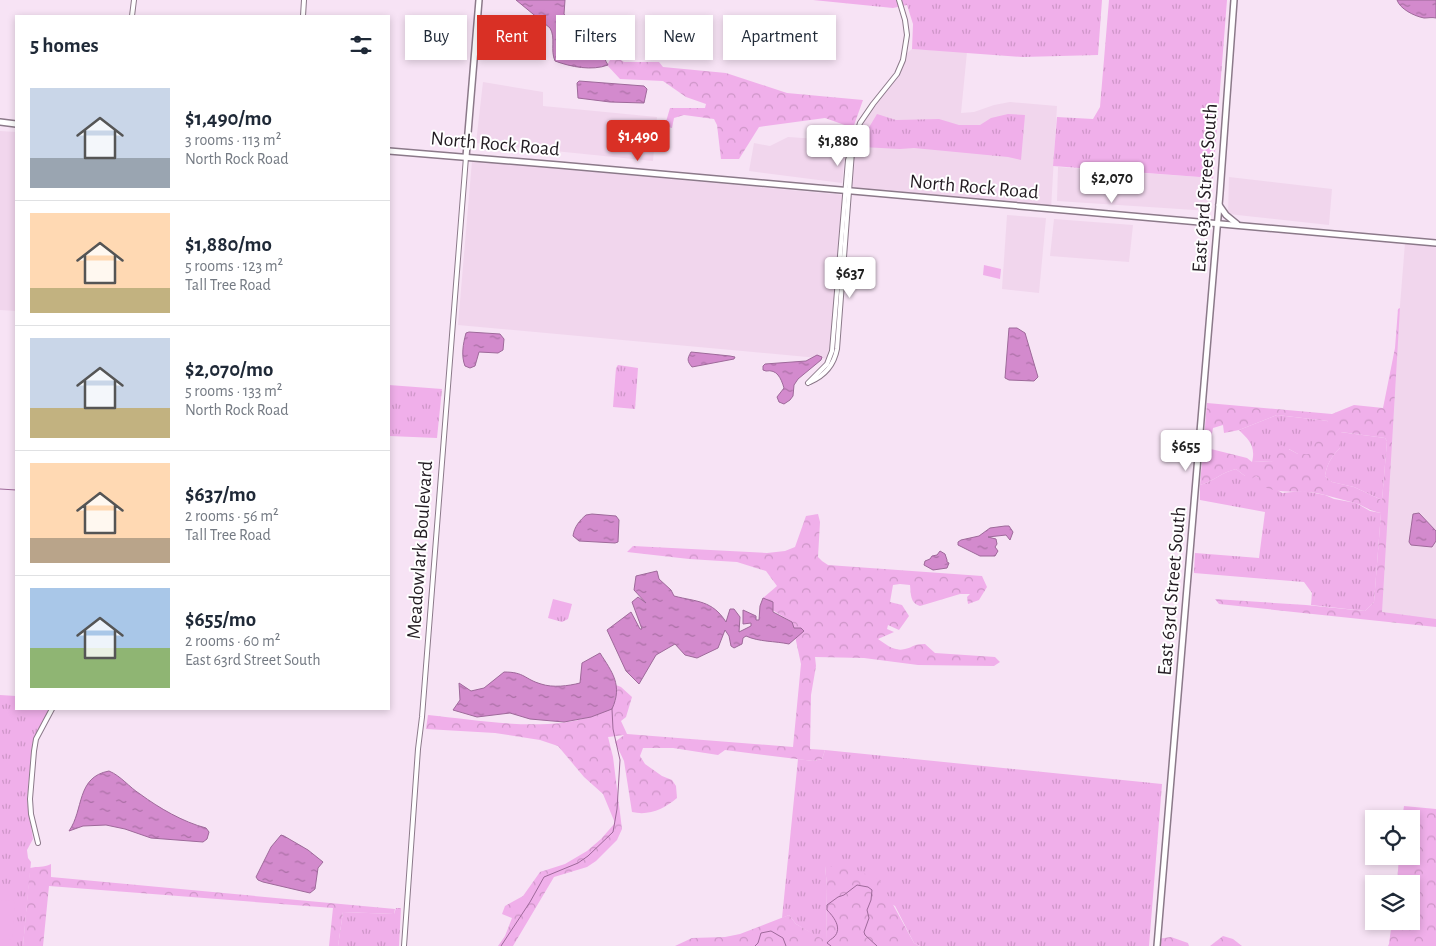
<!DOCTYPE html>
<html lang="en">
<head>
<meta charset="utf-8">
<style>
	body { margin:0; font-family:"Alegreya Sans",sans-serif; background:#f6f6f7; color:#1f2937; height:100vh; display:flex; flex-direction:column; font-size:19px; white-space:nowrap }
	* { box-sizing:border-box; margin:0 }
	p { font-size:16px; color:#747a83 }
	.icon { flex:none; width:28px; height:28px; fill:none; stroke:currentColor; stroke-width:2; stroke-linecap:round; stroke-linejoin:round }
	.map { position:relative; flex:1; overflow:hidden }
	.drawer { position:absolute; left:15px; top:15px; width:375px; height:695px; display:flex; flex-direction:column; background:#fff; border-radius:0px; box-shadow:0 2px 8px #0003 }
	.drawer>* { flex:none }
	.hud { position:absolute; left:405px; top:15px; width:475px; height:45px; display:flex; gap:10px }
	.tools { position:absolute; left:1365px; top:810px; display:grid; gap:10px }
	.tools a { display:grid; place-items:center; width:55px; height:55px; border-radius:0px; background:#fff; box-shadow:0 2px 8px #0003; font-size:25px }
	.price { position:absolute; translate:-50% -42px; padding:0 11px; border-radius:5px; background:#fff; color:#222; font-size:16px; line-height:32px; filter:drop-shadow(0 1px 2px #0008) }
	.price::after { content:''; position:absolute; left:50%; top:30px; width:15px; height:11px; margin-left:-8px; background:inherit; clip-path:polygon(0 0,100% 0,50% 100%) }
	.price.active { background:#d93025; color:#fff }
	ul { padding:0; list-style:none }
	li { display:flex; align-items:center; gap:15px; height:125px; padding:0 15px }
	li+li { border-top:1px solid #e0e1e3 }
	li span { display:grid; place-items:center; flex:none; width:140px; height:100px; border-radius:0px; color:#555 }
	li>.icon { margin-inline-start:auto }
	span .icon { width:60px; height:60px; fill:#fffc; stroke-width:1 }
	li b { font-size:21px }
	h2 { display:flex; justify-content:space-between; align-items:center; height:60px; padding:0 15px; font-size:21px }
	.chip { padding:0 18px; border-radius:0px; background:#fff; box-shadow:0 2px 8px #0003; font-size:18px; line-height:45px }
	.chip.active { background:#d93025; color:#fff }
	.map>svg:first-child { display:block }
	.built { fill:#f1d6ed }
	.grass { fill:url(#grass-tufts) }
	.forest { fill:url(#forest-crowns); fill-rule:evenodd }
	.pitch { fill:#f0afea }
	.water { fill:url(#water-ripples); stroke:#9e699a }
	.lines { fill:none; stroke-linecap:round; stroke-linejoin:round }
	.stream { stroke:#9e699a; stroke-width:1 }
	.minor-casing { stroke:#8b7989; stroke-width:6 }
	.major-casing { stroke:#8b7989; stroke-width:8 }
	.minor { stroke:#fff; stroke-width:4 }
	.major { stroke:#fff; stroke-width:5 }
	.labels { text-anchor:middle; dominant-baseline:central; stroke-width:4; stroke-linejoin:round; paint-order:stroke }
	.street-label { font-size:20px; fill:#231c22; stroke:#fff }
</style>
</head>
<body>
<div class="map">
<svg width="1436" height="946" viewBox="0 0 1436 946">
	<defs>
		<pattern id="grass-tufts" width="24" height="20" patternUnits="userSpaceOnUse" patternTransform="scale(1.25)"><rect width="24" height="20" fill="#f0afea"/><path d="M3 7l-1-3M5 7V3M7 7l1-3M15 17l-1-3M17 17v-4M19 17l1-3" fill="none" stroke="#ce96c8"/></pattern>
		<pattern id="forest-crowns" width="20" height="18" patternUnits="userSpaceOnUse" patternTransform="scale(1.25)"><rect width="20" height="18" fill="#f0afea"/><path d="M2 6a3 3 0 1 1 6 0M12 15a3 3 0 1 1 6 0" fill="none" stroke="#ce96c8"/></pattern>
		<pattern id="water-ripples" width="26" height="14" patternUnits="userSpaceOnUse" patternTransform="scale(1.25)"><rect width="26" height="14" fill="#d38acd"/><path d="M2 4q2-2 4 0t4 0M15 11q2-2 4 0t4 0" fill="none" stroke="#ab70a6"/></pattern>
	</defs>
	<rect width="100%" height="100%" fill="#f7e3f5"/>
	<!-- built -->
	<g class="built">
		<polygon points="912,49 967,52 961,113 974,112 994,105 1010,102 1057,106 1051,209 850,191 852,149 860,123 897,74 904,56"/>
		<polygon points="483,82 543,92 543,106 657,117 653,161 476,143"/>
		<polygon points="0,131 16,132 16,311 0,310"/>
		<polygon points="788,137 846,141 842,183 749,171 754,143 770,146"/>
		<polygon points="472,161 845,195 829,359 458,325"/>
		<polygon points="1058,167 1213,178 1210,211 1057,201"/>
		<polygon points="1229,177 1332,189 1329,225 1228,214"/>
		<polygon points="1007,215 1046,218 1039,293 1002,289"/>
		<polygon points="1054,219 1133,225 1129,262 1050,256"/>
		<polygon points="1405,243 1436,246 1436,623 1375,618"/>
	</g>
	<!-- grass -->
	<g class="grass">
		<polygon points="813,0 1102,0 1098,55 1022,57 912,49 913,24 907,5 893,8"/>
		<polygon points="1109,0 1227,0 1213,178 1053,166 1057,117 1093,119 1100,107"/>
		<polygon points="877,114 896,120 939,119 959,125 980,125 991,118 1008,114 1025,115 1021,160 1008,157 914,148 900,149 862,147 865,134"/>
		<polygon points="618,365 638,368 635,409 613,407 616,368"/>
		<polygon points="389,385 442,389 437,438 389,436"/>
		<path d="M1277 415 1328 421 1311 454H1298L1289 449 1273 461 1252 462C1256 446 1249 440 1239 430Z"/>
		<path d="M1340 432 1385 438 1387 441 1382 500 1354 487 1332 482 1325 476C1327 464 1331 457 1340 448Z"/>
		<path d="M1236 469 1245 476H1256L1282 493 1303 491 1325 495 1334 499 1356 503 1370 511 1381 513 1374 602 1365 611 1311 605 1312 593 1304 582 1194 573 1195 553 1259 558 1265 512 1200 500V485C1214 481 1222 472 1236 469Z"/>
		<polygon points="553,599 572,604 568,619 562,622 548,618"/>
		<polygon points="0,695 16,696 16,709 49,709 34,738 32,746 27,800 33,839 27,850 28,858 31,862 23,946 0,946"/>
		<polygon points="825,750 1162,784 1149,946 920,946 914,943 895,906 825,866 827,886 826,942 796,924 789,915 782,918 798,759 813,761 822,759"/>
		<polygon points="396,908 401,908 399,946 338,946 343,912 394,914"/>
	</g>
	<!-- forest -->
	<g class="forest">
		<polygon points="613,55 624,62 659,62 663,67 726,73 787,93 863,100 853,128 825,118 759,127 739,159 721,159 717,125 714,119 684,115 674,118 672,128 665,125 670,108 705,108 706,104 686,97 663,81 620,79 607,65"/>
		<path d="M1400 308 1382 612 1436 619V627L1219 604 1215 599 1306 605 1365 611 1374 602 1381 513C1369 511 1365 506 1355 503 1345 500 1335 498 1325 495 1299 487 1282 498 1256 483L1259 478 1256 476 1251 479 1245 476 1236 469C1222 472 1214 481 1200 485L1207 403 1332 414 1354 405 1383 408 1395 348 1398 309ZM1277 415 1328 421C1320 431 1309 440 1311 454H1298L1281 445 1274 451 1273 461 1252 462 1247 458 1211 449 1210 446 1213 428 1223 425 1224 433 1239 430ZM1341 432 1385 438 1387 441 1382 500 1354 487 1332 482 1325 476C1327 464 1331 457 1340 448Z"/>
		<path d="M818 514 820 522 818 557 822 561 828 565 982 576 987 587 979 600 968 604 967 597 970 594H960L920 606C910 603 911 594 910 585L900 584 893 585 890 602 902 605 909 616 899 630 888 625 887 629 894 632 878 639C886 644 894 652 905 649 914 647 913 644 925 644L935 653 995 657 1000 662 994 666 918 665 864 658 815 657 816 666 811 695 810 749 825 750 822 759 813 761 725 750 718 755 673 748H643L640 756 645 764 662 776 672 780 676 786 677 798C664 809 649 816 632 812L624 761 615 742 624 735 608 737 613 757 622 829 617 840 596 861 587 867 554 877 513 946H498L505 936 512 918 502 914 505 906 523 896 540 872 565 864 587 851 601 839 615 823 603 794 584 777 558 746 540 740 495 733 426 729 428 715C478 720 541 732 590 717 599 714 608 706 616 700V685L621 687 632 697 626 717 621 721 627 734 793 747 801 664 792 622 769 608 763 598 777 586 766 571 737 562 689 559 627 552 633 546 767 553 785 551 795 547 806 516Z"/>
		<polygon points="1404,806 1436,809 1436,946 1388,946 1389,944 1392,921 1411,921 1411,884 1397,884 1399,856 1411,856 1411,819 1402,819"/>
		<path d="M51 864V877L395 909 394 914 343 912 338 946H329L333 908 49 886 43 946H23L30 868C38 866 43 868 51 864Z"/>
		<polygon points="825,866 847,867 879,879 914,943 920,946 675,946 692,938 725,937 740,934 789,915 796,924 826,941 827,886"/>
		<polygon points="1223,936 1233,939 1242,946 1210,946"/>
		<polygon points="1171,937 1188,943 1189,946 1157,946 1157,939"/>
	</g>
	<!-- pitch -->
	<g class="pitch">
		<polygon points="984,265 1001,269 1000,279 983,275"/>
		<polygon points="0,900 15,901 12,940 0,939"/>
	</g>
	<!-- water -->
	<g class="water">
		<path d="M516 0H565L564 14 578 34C611 36 596 46 608 65 592 71 571 67 555 61 550 50 556 38 550 28Z"/>
		<path d="M1397 0H1436V18C1432 17 1428 18 1424 18 1414 16 1400 9 1397 0Z"/>
		<polygon points="579,81 644,86 647,89 644,103 610,102 578,98 577,83"/>
		<polygon points="1009,328 1017,328 1025,333 1038,377 1034,381 1009,380 1005,378"/>
		<path d="M469 332 500 334 504 339 503 350 498 353 479 352 475 366 470 368 465 366C461 356 463 344 466 333Z"/>
		<path d="M691 352 730 356 735 357 734 359 692 367C687 361 687 359 691 352Z"/>
		<path d="M817 355 822 357 821 360 798 379 794 385 793 396 790 400 784 404 779 402 777 397 784 388C781 378 777 369 766 371L763 370V366L765 364 806 361Z"/>
		<polygon points="1419,513 1436,531 1436,541 1432,547 1411,545 1409,542 1413,514"/>
		<path d="M592 514 616 516 619 520 618 542 615 543 579 541 573 536C574 527 580 520 586 515Z"/>
		<polygon points="1005,526 1009,526 1013,532 1010,540 1006,535 988,537 996,539 997,544 995,547 998,551 995,556 980,556 958,545 958,542 961,540 979,536 990,528"/>
		<polygon points="940,551 945,554 947,560 947,562 949,563 947,568 933,570 924,565 925,561 930,559 932,556 937,555"/>
		<path d="M657 571 659 579 671 590 674 596C697 602 712 600 726 622L730 609H734L740 617 739 632 751 626V623L743 624V610L756 616V620H759L760 606 763 598 773 602V612L792 622 794 628H801L804 631 789 644C775 641 759 642 746 636L743 638 742 644 734 648 731 646 729 636 725 630 718 648 697 658 685 655 675 644 656 655 639 684 626 671 607 630 631 612 640 629H642L632 602 638 597 646 603 634 590 636 576Z"/>
		<path d="M600 653C612 672 623 685 612 709L591 717 564 722 530 719 510 713 477 717 453 710 460 700 459 683 471 691 484 688 504 672C525 672 524 679 541 684 553 688 568 686 580 683L582 663Z"/>
		<path d="M109 771C121 776 129 787 140 794 159 808 183 822 206 828L209 832 207 839 203 842 151 838 125 829 106 825 83 826 69 831C84 810 76 777 109 771Z"/>
		<polygon points="281,835 284,836 308,850 323,862 318,868 315,889 310,893 263,882 258,880 256,877 271,847"/>
	</g>
	<g class="lines">
		<!-- stream -->
		<g class="stream">
			<polyline points="0,489 16,490"/>
			<polyline points="501,946 530,902 544,877 578,863 588,856 613,832 617,809 620,760 613,729 612,709"/>
			<polyline points="755,946 758,943 761,933 771,931 783,938 786,946"/>
			<path d="M831 946 827 943C829 940 832 939 834 937 843 928 833 916 827 910V905L838 897 844 895 857 885 868 887 872 890 871 900 867 910 869 918 864 932 865 935 877 946"/>
		</g>
		<defs>
			<g id="minor">
				<polyline points="132,16 134,0"/>
				<polyline points="303,16 304,0"/>
				<path d="M810 382C824 376 834 365 837 349L852 152"/>
				<polyline points="808,383 827,364 832,351 848,160 860,123 873,104 897,74 903,60 907,35 905,20 899,0"/>
				<polyline points="38,843 31,814 30,799 34,751 36,739 52,709"/>
				<polyline points="404,946 418,749 422,717 466,157"/>
			</g>
			<g id="major">
				<polyline points="0,122 16,124"/>
				<polyline points="389,151 559,165 1436,243"/>
				<polyline points="466,157 479,0"/>
				<polyline points="1219,205 1226,215 1237,224"/>
				<polyline points="1157,946 1220,193 1234,0"/>
			</g>
		</defs>
		<!-- minor casing -->
		<use href="#minor" class="minor-casing"/>
		<!-- major casing -->
		<use href="#major" class="major-casing"/>
		<!-- minor -->
		<use href="#minor" class="minor"/>
		<!-- major -->
		<use href="#major" class="major"/>
	</g>
	<g class="labels">
		<!-- street labels -->
		<g class="street-label">
			<text transform="translate(495 144) rotate(5)">North Rock Road</text>
			<text transform="translate(974 187) rotate(5)">North Rock Road</text>
			<text transform="translate(1205 188) rotate(-86)">East 63rd Street South</text>
			<text transform="translate(420 550) rotate(-86)">Meadowlark Boulevard</text>
			<text transform="translate(1172 591) rotate(-85)">East 63rd Street South</text>
		</g>
	</g>
</svg>
<div class="tools">
<a><svg class="icon" aria-label="locate" viewBox="0 0 24 24"><circle cx="12" cy="12" r="6"/><path d="M12 2v4M12 18v4M2 12h4M18 12h4"/></svg></a>
<a><svg class="icon" aria-label="layers" viewBox="0 0 24 24"><path d="M12 4l9 5-9 5-9-5zM3 14l9 5 9-5"/></svg></a>
</div>
<b class="price active" style="left:638px;top:162px">$1,490</b>
<b class="price" style="left:838px;top:167px">$1,880</b>
<b class="price" style="left:1112px;top:204px">$2,070</b>
<b class="price" style="left:850px;top:299px">$637</b>
<b class="price" style="left:1186px;top:472px">$655</b>
<div class="hud">
<a class="chip">Buy</a>
<a class="chip active">Rent</a>
<a class="chip">Filters</a>
<a class="chip">New</a>
<a class="chip">Apartment</a>
</div>
<section class="drawer">
<h2>5 homes<svg class="icon" aria-label="filters" viewBox="0 0 24 24"><path d="M4 7h16M4 17h16"/><circle cx="9" cy="7" r="2"/><circle cx="15" cy="17" r="2"/></svg></h2>
<ul>
<li><span style="background:linear-gradient(#c9d6e8 70%,#9aa5b1 0)"><svg class="icon" aria-label="home" viewBox="0 0 24 24"><path d="M3 11l9-7 9 7M6 9v11h12V9"/></svg></span><div><b>$1,490/mo</b><p>3 rooms · 113 m²</p><p>North Rock Road</p></div></li>
<li><span style="background:linear-gradient(#ffd9b3 75%,#c2b280 0)"><svg class="icon" aria-label="home" viewBox="0 0 24 24"><path d="M3 11l9-7 9 7M6 9v11h12V9"/></svg></span><div><b>$1,880/mo</b><p>5 rooms · 123 m²</p><p>Tall Tree Road</p></div></li>
<li><span style="background:linear-gradient(#c9d6e8 70%,#c2b280 0)"><svg class="icon" aria-label="home" viewBox="0 0 24 24"><path d="M3 11l9-7 9 7M6 9v11h12V9"/></svg></span><div><b>$2,070/mo</b><p>5 rooms · 133 m²</p><p>North Rock Road</p></div></li>
<li><span style="background:linear-gradient(#ffd9b3 75%,#b9a48a 0)"><svg class="icon" aria-label="home" viewBox="0 0 24 24"><path d="M3 11l9-7 9 7M6 9v11h12V9"/></svg></span><div><b>$637/mo</b><p>2 rooms · 56 m²</p><p>Tall Tree Road</p></div></li>
<li><span style="background:linear-gradient(#a9c7e8 60%,#8fb573 0)"><svg class="icon" aria-label="home" viewBox="0 0 24 24"><path d="M3 11l9-7 9 7M6 9v11h12V9"/></svg></span><div><b>$655/mo</b><p>2 rooms · 60 m²</p><p>East 63rd Street South</p></div></li>
</ul>
</section>
</div>
</body>
</html>
